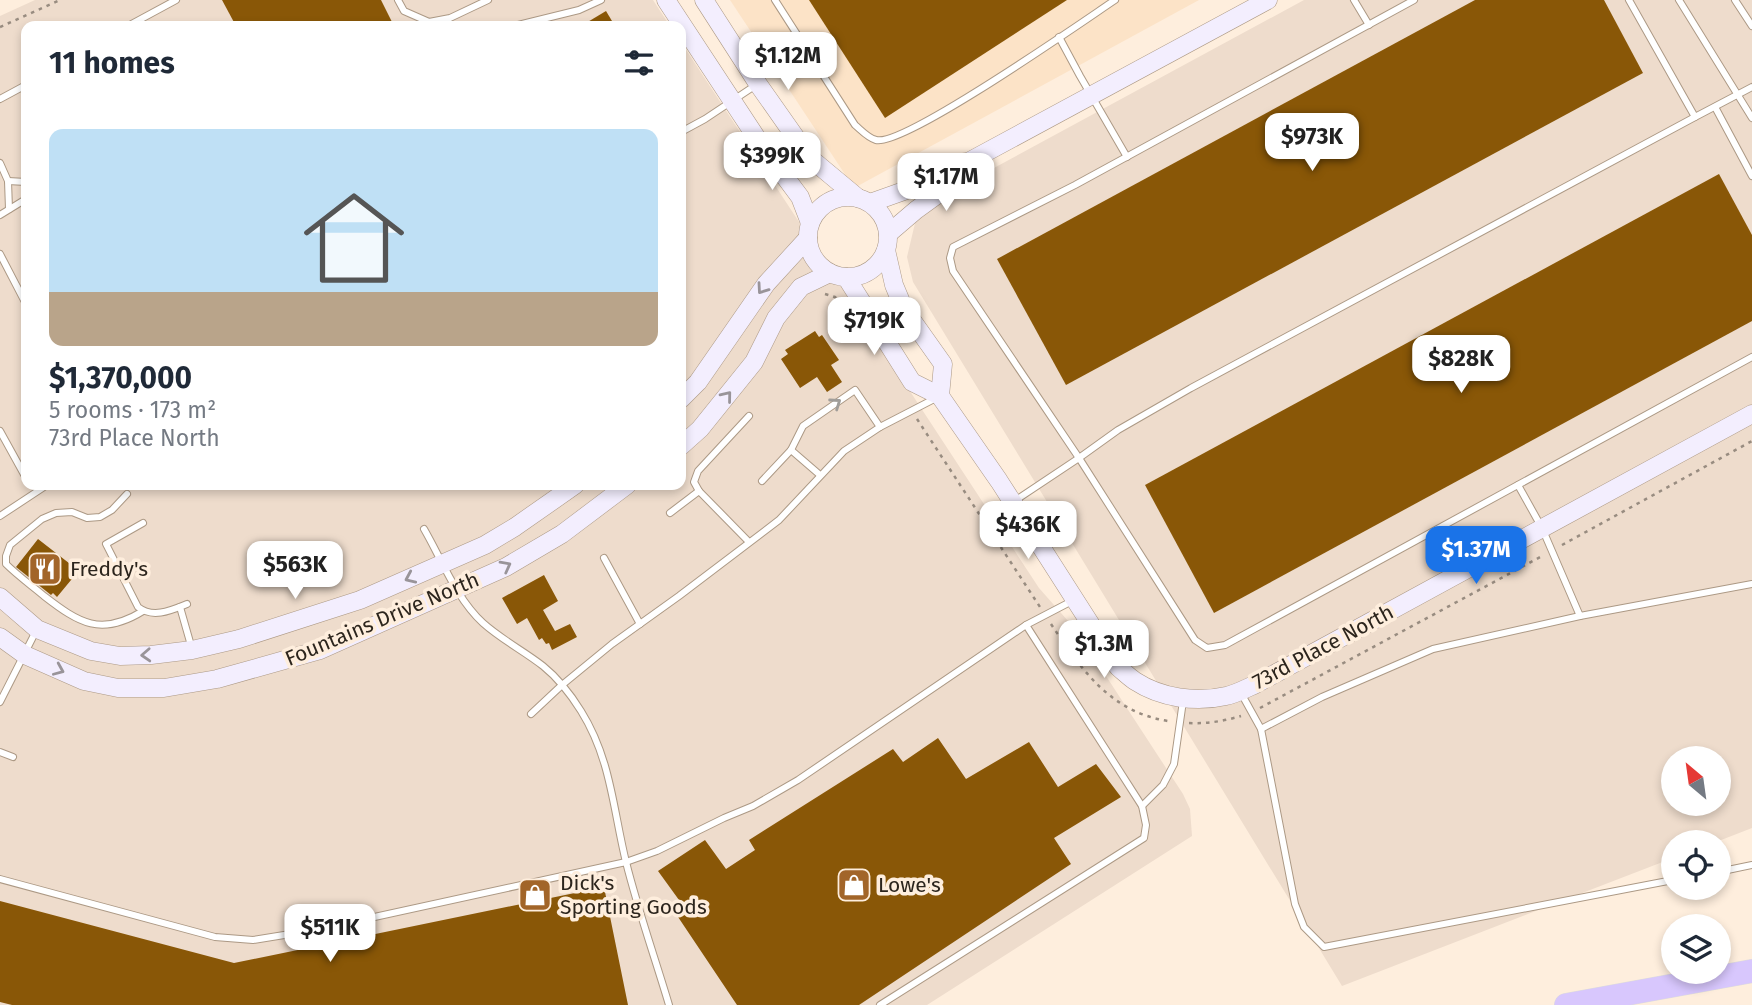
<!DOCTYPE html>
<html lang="en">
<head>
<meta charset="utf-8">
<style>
	body { margin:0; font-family:"Fira Sans",sans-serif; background:#f6f6f7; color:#1f2937; height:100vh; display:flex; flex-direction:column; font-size:26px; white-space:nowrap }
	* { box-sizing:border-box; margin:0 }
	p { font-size:23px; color:#747a83 }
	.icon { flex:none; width:38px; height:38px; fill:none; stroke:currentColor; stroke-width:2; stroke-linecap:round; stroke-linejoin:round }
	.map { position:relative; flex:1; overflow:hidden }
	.sheet { position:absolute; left:21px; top:21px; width:665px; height:469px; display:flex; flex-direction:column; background:#fff; border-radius:14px; box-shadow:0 4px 10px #0003 }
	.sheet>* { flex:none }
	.needle { width:46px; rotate:331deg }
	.fabs { position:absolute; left:1661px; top:746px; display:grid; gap:14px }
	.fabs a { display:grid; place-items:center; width:70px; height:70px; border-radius:50%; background:#fff; box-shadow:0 4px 10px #0003; font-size:35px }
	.price { position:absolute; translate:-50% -60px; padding:0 16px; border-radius:14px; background:#fff; color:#222; font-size:23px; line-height:46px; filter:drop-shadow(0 2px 4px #0008) }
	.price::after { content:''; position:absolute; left:50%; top:42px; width:21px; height:16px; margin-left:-10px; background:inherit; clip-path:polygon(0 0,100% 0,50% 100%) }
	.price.active { background:#1a73e8; color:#fff }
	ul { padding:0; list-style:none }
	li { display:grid; align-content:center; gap:14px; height:371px; padding:0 28px }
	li+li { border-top:2px solid #e0e1e3 }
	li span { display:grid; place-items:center; height:217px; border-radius:14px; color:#555 }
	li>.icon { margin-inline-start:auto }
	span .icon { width:126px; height:126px; fill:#fffc; stroke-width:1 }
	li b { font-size:30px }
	h2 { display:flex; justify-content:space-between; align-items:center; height:84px; padding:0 28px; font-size:30px }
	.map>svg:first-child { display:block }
	.commercial { fill:#eedccc; fill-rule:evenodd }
	.built { fill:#fce3c7 }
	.building { fill:#895707 }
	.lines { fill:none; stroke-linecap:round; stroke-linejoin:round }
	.lane-casing { stroke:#ac9985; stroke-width:8 }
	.secondary-casing { stroke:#ac9985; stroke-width:19 }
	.highway-casing { stroke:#dddcdb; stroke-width:24 }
	.path { stroke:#988c80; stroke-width:2.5; stroke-dasharray:3.5 5; stroke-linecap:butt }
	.lane { stroke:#fff; stroke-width:6 }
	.secondary { stroke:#f3eefe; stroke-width:18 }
	.highway { stroke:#d8c7fd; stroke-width:23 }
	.oneway { stroke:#999499 }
	.oneway2 { stroke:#a09d99 }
	.labels { text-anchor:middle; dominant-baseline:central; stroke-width:7; stroke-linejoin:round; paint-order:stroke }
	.poi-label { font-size:21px; fill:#2c251d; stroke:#feeedd; text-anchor:start }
	.street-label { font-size:21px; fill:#2c251d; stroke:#feeedd }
</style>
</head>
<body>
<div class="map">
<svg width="1752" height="1005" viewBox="0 0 1752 1005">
	<rect width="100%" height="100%" fill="#feeedd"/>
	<!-- commercial -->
	<g class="commercial">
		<polygon points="35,0 653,0 670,26 26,26 26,485 681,485 681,42 1039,588 1076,630 1183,794 1190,809 1192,836 927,1005 0,1005 0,16"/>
		<path d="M1304 0H1752V828L1716 842H1673V858L1342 986 913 282 907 257 916 219 957 188ZM1673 758H1718V803H1673Z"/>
	</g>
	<!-- built -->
	<polygon class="built" points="730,0 1199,0 854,188"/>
	<!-- building -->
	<g class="building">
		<polygon points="222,0 381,0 394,26 236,26"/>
		<polygon points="809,0 1067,0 885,118"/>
		<polygon points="1475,0 1604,0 1643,73 1066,385 997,259"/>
		<polygon points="606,11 615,26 587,26 586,23"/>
		<polygon points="1719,174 1752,235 1752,321 1214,613 1145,485"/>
		<polygon points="815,331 819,337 822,335 839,360 831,365 842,382 827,392 817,377 800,388 781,359 788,354 785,350"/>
		<polygon points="38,539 74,567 71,570 76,574 57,597 53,593 51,595 16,567"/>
		<polygon points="544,575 558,601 543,610 555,631 570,624 577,637 552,650 549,643 546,644 542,638 539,640 527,618 517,624 502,598"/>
		<polygon points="938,738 966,779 1029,742 1058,787 1096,764 1121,797 1054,838 1071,864 859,1005 737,1005 670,905 679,900 658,871 705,840 726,869 755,850 749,840 893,749 903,762"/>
		<polygon points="604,887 628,1005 12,1005 0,1002 0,901 234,963"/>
	</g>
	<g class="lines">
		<defs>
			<g id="lane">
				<polyline points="398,0 404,11 429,22 453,26"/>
				<path d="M775 0 855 125C861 130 868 138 876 140 904 147 1082 22 1115 0"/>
				<polyline points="1354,0 1369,25"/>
				<polyline points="1629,0 1695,117 1752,87"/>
				<polyline points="1679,0 1752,118"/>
				<polyline points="1735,0 1752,26"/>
				<polyline points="429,22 450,18 488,0"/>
				<polyline points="128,26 176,0"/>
				<polyline points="514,26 579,10 601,0"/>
				<polyline points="1059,37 1080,76 1127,157"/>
				<polyline points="0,99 26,85"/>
				<polyline points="1715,107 1752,176"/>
				<polyline points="1695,117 1191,388 1118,430 1079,458 1195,640 1207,648 1225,645 1752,357"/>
				<polyline points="681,132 705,119 756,85"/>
				<polyline points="0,163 8,181 9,209"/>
				<polyline points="8,181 26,182"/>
				<polyline points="0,215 26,199"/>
				<polyline points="0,254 26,304"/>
				<polyline points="749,416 698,471 694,482 699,491 749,542"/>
				<polyline points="0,431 26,478"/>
				<polyline points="791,450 820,475"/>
				<polyline points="762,481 791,450 803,426 855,390 880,427"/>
				<polyline points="1518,485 1542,528 1580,616 1752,584"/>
				<path d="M127 494 112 510 100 517 87 518 72 512 56 513 42 519 10 545 6 556V564C18 576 31 585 44 596 79 623 101 637 143 611"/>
				<polyline points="1013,502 1079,458 953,271 950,258 953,247 1075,185 1414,0"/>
				<polyline points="670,513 699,491"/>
				<polyline points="0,516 47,485"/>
				<path d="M143 523 106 544 138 607C153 619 172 610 187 604"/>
				<path d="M424 529C442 560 456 598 483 623 502 640 524 651 543 666 558 678 571 695 581 711 611 759 613 809 626 862 638 910 655 958 669 1005"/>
				<polyline points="604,558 640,624"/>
				<polyline points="180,607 192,649"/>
				<polyline points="1241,693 1261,729 1295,904 1304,927 1324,947 1673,880"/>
				<polyline points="0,702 36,631"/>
				<polyline points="531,714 562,685 612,644 679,596 779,520 844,451 880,427 938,397"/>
				<polyline points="1261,729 1322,697 1433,649 1580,616"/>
				<polyline points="0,752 13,757"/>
				<polyline points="1142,806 1163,785 1174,764 1183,701"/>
				<polyline points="1718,872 1752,865"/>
				<polyline points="0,879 215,937 253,940 315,930 626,862 657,851 724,818 753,806 798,780 1026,625 1074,600"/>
				<polyline points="880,1005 1144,838 1146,825 1142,806 1026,625"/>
			</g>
			<g id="secondary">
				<polyline points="666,0 762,146 800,197 810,223"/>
				<polyline points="704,0 758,84 810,158 858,198"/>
				<circle cx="848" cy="237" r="40"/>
				<polyline points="870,203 915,187 948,164 968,162 1268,0"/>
				<polyline points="888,234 916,210 956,181 968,162"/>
				<polyline points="886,250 894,285 904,309 943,364 940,396"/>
				<path d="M846 277 912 382 940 396 999 481 1118 667C1124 672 1129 677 1135 681 1161 698 1196 703 1226 696 1236 694 1247 688 1256 684L1752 414"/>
				<polyline points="681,399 698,382 766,284 808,238"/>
				<polyline points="681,446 700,429 754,362 776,318 801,287 830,273"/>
				<polyline points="0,597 37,629 91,651 120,656 151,655 192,650 239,639 360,600 485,545 515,527 575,485"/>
				<polyline points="0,637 25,655 84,681 118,688 164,688 217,679 320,650 506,567 562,534 627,485"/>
			</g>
			<polyline id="highway" points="1566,1005 1752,971"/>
		</defs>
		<!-- lane casing -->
		<use href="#lane" class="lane-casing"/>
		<!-- secondary casing -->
		<use href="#secondary" class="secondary-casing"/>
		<!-- highway casing -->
		<use href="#highway" class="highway-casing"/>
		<!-- path -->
		<g class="path">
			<polyline points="0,27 60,0"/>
			<polyline points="825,294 835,297 843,305"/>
			<polyline points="917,419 1040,607"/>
			<polyline points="1562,545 1752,441"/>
			<path d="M1051 624C1081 669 1110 712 1168 721"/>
			<polyline points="1260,708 1544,555"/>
			<path d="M1189 723C1207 724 1224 721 1241 716"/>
		</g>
		<!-- lane -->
		<use href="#lane" class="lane"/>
		<!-- secondary -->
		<use href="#secondary" class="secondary"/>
		<!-- highway -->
		<use href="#highway" class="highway"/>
	</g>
	<!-- one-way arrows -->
	<defs><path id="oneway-chevron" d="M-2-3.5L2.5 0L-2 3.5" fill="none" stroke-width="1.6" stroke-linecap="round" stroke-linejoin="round" transform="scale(1.75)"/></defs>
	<g class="oneway">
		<use href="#oneway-chevron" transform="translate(762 289) rotate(125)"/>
		<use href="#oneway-chevron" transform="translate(727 396) rotate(-51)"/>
		<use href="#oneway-chevron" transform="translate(506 566) rotate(-28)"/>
		<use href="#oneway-chevron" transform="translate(410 578) rotate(156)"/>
		<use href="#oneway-chevron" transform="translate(146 655) rotate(177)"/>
		<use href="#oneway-chevron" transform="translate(59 670) rotate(23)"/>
	</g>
	<use class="oneway2" href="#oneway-chevron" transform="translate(836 403) rotate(-35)"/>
	<!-- icons -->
	<defs>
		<symbol id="restaurant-square" viewBox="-11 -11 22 22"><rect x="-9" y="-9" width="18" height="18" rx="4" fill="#a26529" stroke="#feeedd"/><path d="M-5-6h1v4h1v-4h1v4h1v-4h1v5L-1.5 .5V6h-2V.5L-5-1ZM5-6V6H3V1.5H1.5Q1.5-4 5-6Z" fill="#fff"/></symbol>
		<symbol id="shop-square" viewBox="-11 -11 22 22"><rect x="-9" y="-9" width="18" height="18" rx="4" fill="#a26529" stroke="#feeedd"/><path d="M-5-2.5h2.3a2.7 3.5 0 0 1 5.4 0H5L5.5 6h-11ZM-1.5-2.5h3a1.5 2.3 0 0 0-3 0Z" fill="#fff"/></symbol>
	</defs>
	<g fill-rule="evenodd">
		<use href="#restaurant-square" x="26" y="550" width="38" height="38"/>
		<use href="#shop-square" x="835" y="866" width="38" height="38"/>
		<use href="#shop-square" x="516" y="876" width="38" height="38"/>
	</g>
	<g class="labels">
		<!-- poi labels -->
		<g class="poi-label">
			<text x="70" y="569">Freddy's</text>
			<text x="560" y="883">Dick's<tspan x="560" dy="24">Sporting Goods</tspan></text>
			<text x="878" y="885">Lowe's</text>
		</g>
		<!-- street labels -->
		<g class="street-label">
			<text transform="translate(382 619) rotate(-23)">Fountains Drive North</text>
			<text transform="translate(1323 647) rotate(-28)">73rd Place North</text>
		</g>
	</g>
</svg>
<div class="fabs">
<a><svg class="needle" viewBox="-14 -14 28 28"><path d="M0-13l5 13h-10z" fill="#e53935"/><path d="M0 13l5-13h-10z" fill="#747a83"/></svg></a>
<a><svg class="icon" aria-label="locate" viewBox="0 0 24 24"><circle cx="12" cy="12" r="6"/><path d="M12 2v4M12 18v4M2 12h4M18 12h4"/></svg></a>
<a><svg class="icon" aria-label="layers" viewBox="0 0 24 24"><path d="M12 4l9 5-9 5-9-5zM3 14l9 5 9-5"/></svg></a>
</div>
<b class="price" style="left:788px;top:92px">$1.12M</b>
<b class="price" style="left:1312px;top:173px">$973K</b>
<b class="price" style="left:772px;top:192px">$399K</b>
<b class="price" style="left:946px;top:213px">$1.17M</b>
<b class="price" style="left:874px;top:357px">$719K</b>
<b class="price" style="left:1461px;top:395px">$828K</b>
<b class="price" style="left:1028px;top:561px">$436K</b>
<b class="price active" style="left:1476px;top:586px">$1.37M</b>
<b class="price" style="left:295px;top:601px">$563K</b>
<b class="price" style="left:1104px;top:680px">$1.3M</b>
<b class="price" style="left:330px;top:964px">$511K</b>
<section class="sheet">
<h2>11 homes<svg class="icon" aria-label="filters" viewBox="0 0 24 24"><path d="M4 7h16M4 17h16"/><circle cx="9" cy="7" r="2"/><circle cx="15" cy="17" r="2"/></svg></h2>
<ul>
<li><span style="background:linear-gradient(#bfe0f5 75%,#b9a48a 0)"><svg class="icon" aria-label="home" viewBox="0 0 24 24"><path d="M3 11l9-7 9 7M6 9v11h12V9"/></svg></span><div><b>$1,370,000</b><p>5 rooms · 173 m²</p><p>73rd Place North</p></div></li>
</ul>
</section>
</div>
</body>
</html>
